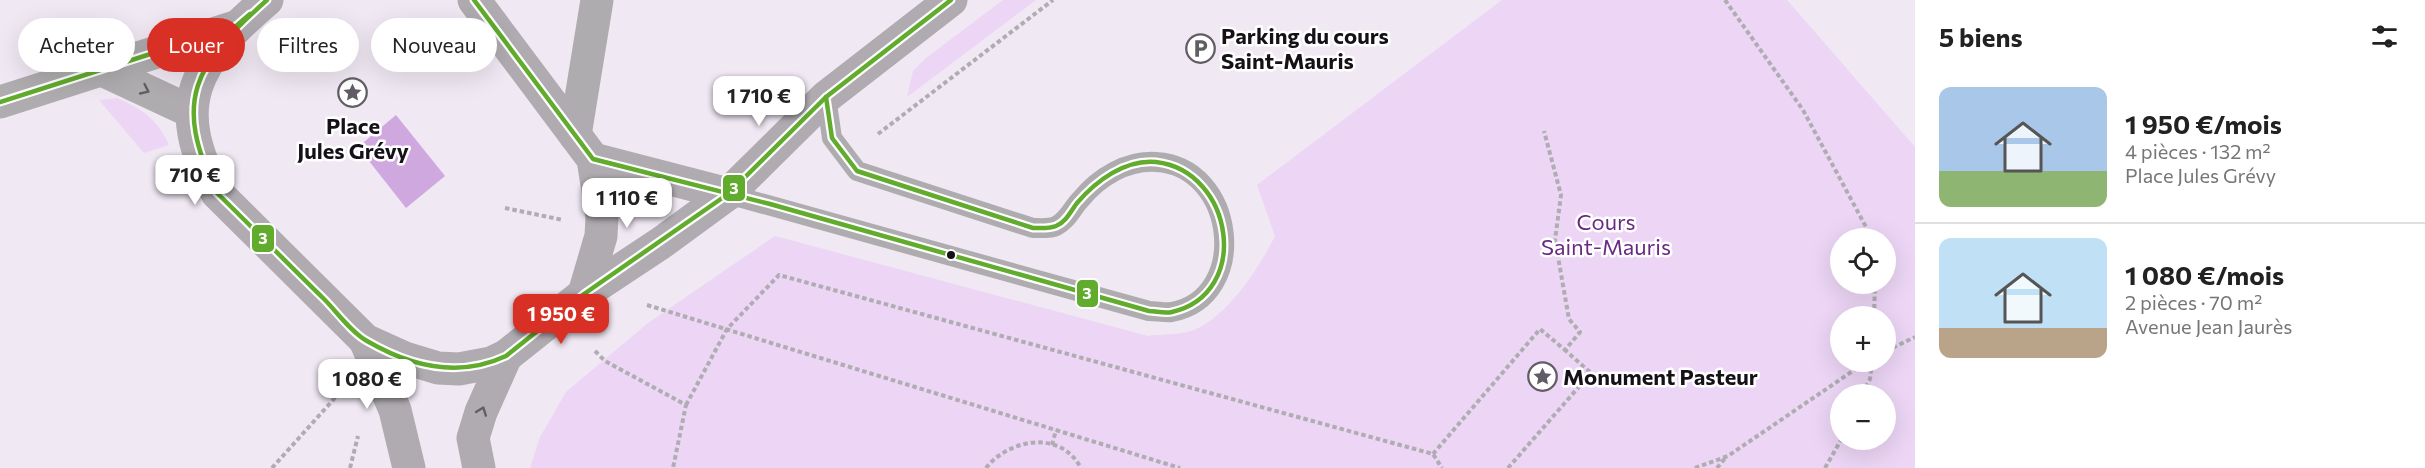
<!DOCTYPE html>
<html lang="fr">
<head>
<meta charset="utf-8">
<style>
	body { margin:0; font-family:Commissioner,sans-serif; background:#f6f6f6; color:#222; height:100vh; display:flex; flex-direction:column; font-size:22px; white-space:nowrap }
	* { box-sizing:border-box; margin:0 }
	p { font-size:20px; color:#767676 }
	.icon { flex:none; width:33px; height:33px; fill:none; stroke:currentColor; stroke-width:2; stroke-linecap:round; stroke-linejoin:round }
	.map { position:relative; flex:1; overflow:hidden }
	.details { display:flex; flex-direction:column; background:#fff; width:510px }
	.details>* { flex:none }
	.top-card { position:absolute; left:18px; top:18px; width:570px; height:54px; display:flex; gap:12px }
	.buttons { position:absolute; left:1830px; top:228px; display:grid; gap:12px }
	.buttons a { display:grid; place-items:center; width:66px; height:66px; border-radius:50%; background:#fff; box-shadow:0 6px 24px #0002; font-size:30px }
	.price { position:absolute; translate:-50% -51px; padding:0 14px; border-radius:12px; background:#fff; color:#222; font-size:20px; line-height:39px; filter:drop-shadow(0 2px 3px #0008) }
	.price::after { content:''; position:absolute; left:50%; top:36px; width:18px; height:14px; margin-left:-9px; background:inherit; clip-path:polygon(0 0,100% 0,50% 100%) }
	.price.current { background:#d93025; color:#fff }
	ul { padding:0; list-style:none }
	li { display:flex; align-items:center; gap:18px; height:150px; padding:0 24px }
	li+li { border-top:2px solid #e0e0e0 }
	li span { display:grid; place-items:center; flex:none; width:168px; height:120px; border-radius:12px; color:#555 }
	li>.icon { margin-inline-start:auto }
	span .icon { width:72px; height:72px; fill:#fffc; stroke-width:1 }
	li b { font-size:26px }
	h2 { display:flex; justify-content:space-between; align-items:center; height:72px; padding:0 24px; font-size:26px }
	.pill { padding:0 21px; border-radius:27px; background:#fff; box-shadow:0 6px 24px #0002; font-size:21px; line-height:54px }
	.pill.current { background:#d93025; color:#fff }
	main { display:flex; flex:1; min-height:0 }
	.map>svg:first-child { display:block }
	.green { fill:#ecd5f5; fill-rule:evenodd }
	.water { fill:#cfa8e0 }
	.lines { fill:none; stroke-linecap:round; stroke-linejoin:round }
	.path { stroke:#afacb2; stroke-width:4; stroke-dasharray:4.5 3; stroke-linecap:butt }
	.service { stroke:#afacaf; stroke-width:20 }
	.minor { stroke:#afacaf; stroke-width:33 }
	.tertiary { stroke:#afacaf; stroke-width:33 }
	.secondary { stroke:#afabb0; stroke-width:33 }
	.bus-1-casing { stroke:#fff; stroke-width:9 }
	.bus-1 { stroke:#61ab2d; stroke-width:4.5 }
	.oneway { stroke:#625e63 }
	.oneway2 { stroke:#625e64 }
	.bus-dot { fill:#151117; stroke:#fff; stroke-width:2 }
	.labels { text-anchor:middle; dominant-baseline:central; stroke-width:5; stroke-linejoin:round; paint-order:stroke }
	.poi-label { font-size:22px; font-weight:bold; fill:#151117; stroke:#fff; text-anchor:start }
	.park-label { font-size:22px; fill:#6a2982; stroke:#fff }
	.line-badge { stroke:#fff; stroke-width:2 }
	.badge-label { font-size:16px; text-anchor:middle; font-weight:bold; fill:#fff }
</style>
</head>
<body>
<main>
<div class="map">
<svg width="1915" height="468" viewBox="0 0 1915 468">
	<rect width="100%" height="100%" fill="#f0e8f3"/>
	<!-- green -->
	<g class="green">
		<polygon points="1003,0 1036,0 907,97 913,71 926,58"/>
		<path d="M1502 0H1787L1915 147V468H530L540 437 566 392 648 323 775 236 1148 336C1162 334 1182 335 1194 330 1227 317 1260 267 1275 236L1257 185ZM1886 238V284H1840V238ZM1886 316V362H1840V316ZM1886 394V440H1840V394Z"/>
		<path d="M117 98C142 109 157 119 169 145L144 153 99 100Z"/>
	</g>
	<!-- water -->
	<polygon class="water" points="396,115 445,176 406,208 358,147"/>
	<g class="lines">
		<!-- path -->
		<g class="path">
			<polyline points="1725,0 1803,110 1866,227 1869,238"/>
			<polyline points="878,134 1053,0"/>
			<polyline points="505,208 563,220"/>
			<polyline points="647,305 1180,468"/>
			<polyline points="1874,316 1875,284"/>
			<polyline points="595,351 605,361 686,405 673,468"/>
			<polyline points="1886,351 1915,337"/>
			<polyline points="1862,394 1870,379 1872,362"/>
			<polyline points="686,405 727,329 779,275 1433,454 1442,468"/>
			<polyline points="1052,445 1056,430"/>
			<polyline points="1433,454 1540,329 1565,350 1580,332 1569,319 1555,240 1561,195 1544,131"/>
			<polyline points="272,468 342,390"/>
			<polyline points="350,468 358,436"/>
			<path d="M986 468C1009 439 1060 429 1081 468"/>
			<polyline points="1508,468 1591,373 1565,350"/>
			<polyline points="1695,468 1728,456 1866,362"/>
			<polyline points="1717,468 1726,457"/>
			<polyline points="1825,468 1841,440"/>
		</g>
		<!-- service -->
		<path class="service" d="M728 194 1149 311C1157 311 1165 313 1172 312 1251 297 1236 166 1156 162 1127 160 1099 177 1081 199 1072 208 1068 220 1056 226 1050 229 1040 228 1033 228L857 171 832 138 826 97"/>
		<!-- minor -->
		<g class="minor">
			<polyline points="100,69 190,111"/>
			<polyline points="0,102 235,27"/>
		</g>
		<!-- tertiary -->
		<polyline class="tertiary" points="575,135 597,0"/>
		<!-- secondary -->
		<g class="secondary">
			<path d="M267 0C195 61 168 105 217 193L365 340 405 358 438 368 459 369 491 363 506 356 584 294 661 243 728 194 826 97 951 0"/>
			<polyline points="474,0 593,159 602,217 601,236 584,294"/>
			<polyline points="593,159 728,194"/>
			<polyline points="365,340 395,410 409,468"/>
			<polyline points="479,468 473,438 481,412 506,356"/>
		</g>
		<defs>
			<g id="bus-1">
				<path d="M267 0C194 65 172 100 217 193 253 228 288 264 324 299 337 312 351 332 367 341 410 366 459 378 506 356L584 294 728 194 826 97 951 0"/>
				<path d="M474 0 593 159 770 204 1149 311C1156 311 1165 314 1172 312 1252 294 1234 171 1156 162 1125 159 1096 181 1077 203 1071 211 1066 222 1056 226 1049 229 1040 228 1033 228L857 171 832 138 826 97"/>
				<polyline points="0,102 235,27 250,14"/>
			</g>
		</defs>
		<!-- bus-1 casing -->
		<use href="#bus-1" class="bus-1-casing"/>
		<!-- bus-1 -->
		<use href="#bus-1" class="bus-1"/>
	</g>
	<!-- one-way arrows -->
	<defs><path id="oneway-chevron" d="M-2-3.5L2.5 0L-2 3.5" fill="none" stroke-width="1.6" stroke-linecap="round" stroke-linejoin="round" transform="scale(1.5)"/></defs>
	<use class="oneway" href="#oneway-chevron" transform="translate(145 90) rotate(25)"/>
	<use class="oneway2" href="#oneway-chevron" transform="translate(482 411) rotate(-69)"/>
	<!-- icons -->
	<defs>
		<symbol id="parking-ring" viewBox="-11 -11 22 22"><circle r="9.5" fill="#fff" stroke="#625c64" stroke-width="1.5"/><path d="M-3.5-5.5H1a3.5 3.5 0 0 1 0 7H-1V5.5H-3.5ZM-1-3.4V-.6H.8a1.4 1.4 0 0 0 0-2.8Z" fill="#625c64"/></symbol>
		<symbol id="sight-ring" viewBox="-11 -11 22 22"><circle r="9.5" fill="#fff" stroke="#625c64" stroke-width="1.5"/><path d="M0-6L1.8-2.2L6-1.7L2.9 1.2L3.7 5.4L0 3.3L-3.7 5.4L-2.9 1.2L-6-1.7L-1.8-2.2Z" fill="#625c64"/></symbol>
	</defs>
	<g fill-rule="evenodd">
		<use href="#parking-ring" x="1184" y="32" width="33" height="33"/>
		<use href="#sight-ring" x="336" y="76" width="33" height="33"/>
		<use href="#sight-ring" x="1526" y="360" width="33" height="33"/>
	</g>
	<!-- markers -->
	<circle class="bus-dot" cx="951" cy="255" r="5"/>
	<g class="labels">
		<!-- poi labels -->
		<g class="poi-label">
			<text x="1221" y="35">Parking du cours<tspan x="1221" dy="25">Saint-Mauris</tspan></text>
			<text x="353" y="125" text-anchor="middle">Place<tspan x="353" dy="25">Jules Grévy</tspan></text>
			<text x="1563" y="376">Monument Pasteur</text>
		</g>
		<!-- park labels -->
		<g class="park-label">
			<text x="1606" y="221">Cours<tspan x="1606" dy="25">Saint-Mauris</tspan></text>
		</g>
	</g>
	<g class="line-badge">
		<rect x="722" y="174" width="24" height="28" rx="6" fill="#61ab2d"/>
		<rect x="251" y="224" width="24" height="29" rx="6" fill="#61ab2d"/>
		<rect x="1076" y="279" width="23" height="29" rx="6" fill="#61ab2d"/>
	</g>
	<g class="badge-label">
		<text x="734" y="194">3</text>
		<text x="263" y="244">3</text>
		<text x="1087" y="299">3</text>
	</g>
</svg>
<div class="buttons">
<a><svg class="icon" aria-label="locate" viewBox="0 0 24 24"><circle cx="12" cy="12" r="6"/><path d="M12 2v4M12 18v4M2 12h4M18 12h4"/></svg></a>
<a>+</a>
<a>−</a>
</div>
<b class="price" style="left:759px;top:127px">1 710 €</b>
<b class="price" style="left:195px;top:206px">710 €</b>
<b class="price" style="left:627px;top:229px">1 110 €</b>
<b class="price current" style="left:561px;top:345px">1 950 €</b>
<b class="price" style="left:367px;top:410px">1 080 €</b>
<div class="top-card">
<a class="pill">Acheter</a>
<a class="pill current">Louer</a>
<a class="pill">Filtres</a>
<a class="pill">Nouveau</a>
</div>
</div>
<section class="details">
<h2>5 biens<svg class="icon" aria-label="filters" viewBox="0 0 24 24"><path d="M4 7h16M4 17h16"/><circle cx="9" cy="7" r="2"/><circle cx="15" cy="17" r="2"/></svg></h2>
<ul>
<li><span style="background:linear-gradient(#a9c7e8 70%,#8fb573 0)"><svg class="icon" aria-label="home" viewBox="0 0 24 24"><path d="M3 11l9-7 9 7M6 9v11h12V9"/></svg></span><div><b>1 950 €/mois</b><p>4 pièces · 132 m²</p><p>Place Jules Grévy</p></div></li>
<li><span style="background:linear-gradient(#bfe0f5 75%,#b9a48a 0)"><svg class="icon" aria-label="home" viewBox="0 0 24 24"><path d="M3 11l9-7 9 7M6 9v11h12V9"/></svg></span><div><b>1 080 €/mois</b><p>2 pièces · 70 m²</p><p>Avenue Jean Jaurès</p></div></li>
</ul>
</section>
</main>
</body>
</html>
